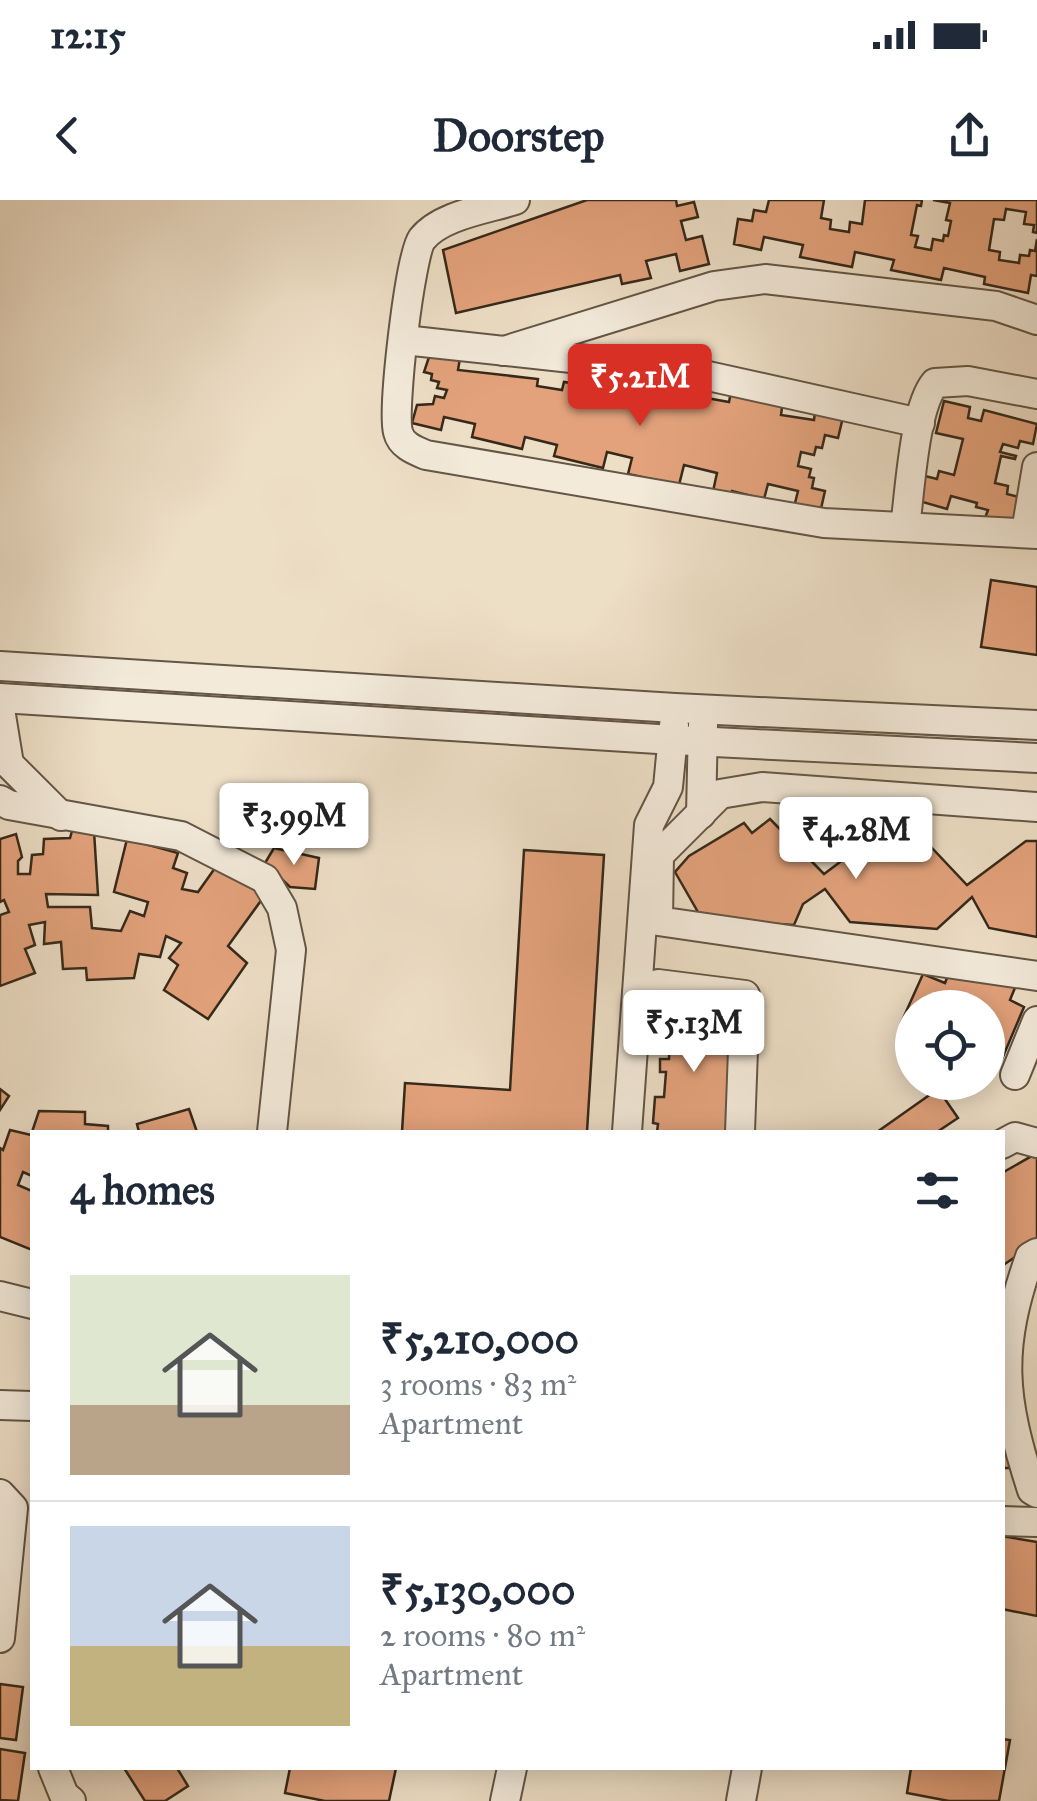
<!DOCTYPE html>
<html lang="en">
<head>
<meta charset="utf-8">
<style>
	body { margin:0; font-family:"IM FELL Great Primer",serif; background:#f6f6f7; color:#1f2937; height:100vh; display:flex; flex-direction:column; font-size:38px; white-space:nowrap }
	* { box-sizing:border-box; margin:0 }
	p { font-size:32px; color:#747a83 }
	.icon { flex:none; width:55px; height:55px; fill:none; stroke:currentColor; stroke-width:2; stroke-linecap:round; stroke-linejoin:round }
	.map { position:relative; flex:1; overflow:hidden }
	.details { position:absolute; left:30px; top:930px; width:975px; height:640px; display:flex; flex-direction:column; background:#fff; border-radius:0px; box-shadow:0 5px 25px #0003 }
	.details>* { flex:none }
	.fabs { position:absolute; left:895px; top:790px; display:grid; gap:20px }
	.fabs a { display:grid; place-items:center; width:110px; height:110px; border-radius:50%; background:#fff; box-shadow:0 5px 25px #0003; font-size:50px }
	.price { position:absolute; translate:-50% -85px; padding:0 22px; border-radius:10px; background:#fff; color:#222; font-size:32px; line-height:65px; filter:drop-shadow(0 2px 5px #0008) }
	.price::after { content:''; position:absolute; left:50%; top:60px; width:30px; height:22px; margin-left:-15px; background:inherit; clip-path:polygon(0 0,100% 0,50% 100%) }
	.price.on { background:#d93025; color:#fff }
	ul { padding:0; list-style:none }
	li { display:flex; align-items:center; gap:30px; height:250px; padding:0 40px }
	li+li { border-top:2px solid #e0e1e3 }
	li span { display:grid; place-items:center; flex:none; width:280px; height:200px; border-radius:0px; color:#555 }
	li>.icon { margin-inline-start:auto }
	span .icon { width:120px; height:120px; fill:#fffc; stroke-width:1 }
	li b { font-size:42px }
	h2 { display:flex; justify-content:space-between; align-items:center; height:120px; padding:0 40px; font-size:42px }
	.status { display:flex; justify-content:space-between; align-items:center; height:70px; padding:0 50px; background:#fff; direction:ltr }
	.status svg { height:28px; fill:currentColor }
	header { display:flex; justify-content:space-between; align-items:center; height:130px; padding:0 40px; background:#fff; font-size:45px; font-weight:700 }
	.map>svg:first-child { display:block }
	.building { fill:#e3a27c; stroke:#35291a; stroke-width:2.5 }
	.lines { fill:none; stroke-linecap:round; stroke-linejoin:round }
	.minor-casing { stroke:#635645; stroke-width:32 }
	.minor { stroke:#f3eada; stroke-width:28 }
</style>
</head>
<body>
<div class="status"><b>12:15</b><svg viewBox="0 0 49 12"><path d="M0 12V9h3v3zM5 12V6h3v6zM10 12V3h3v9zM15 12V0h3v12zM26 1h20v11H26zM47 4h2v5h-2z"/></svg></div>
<header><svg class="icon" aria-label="back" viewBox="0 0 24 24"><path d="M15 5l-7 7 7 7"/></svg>Doorstep<svg class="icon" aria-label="share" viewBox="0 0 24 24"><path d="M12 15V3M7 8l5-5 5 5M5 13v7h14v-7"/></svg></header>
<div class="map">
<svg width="1037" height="1601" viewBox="0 0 1037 1601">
	<rect width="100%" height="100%" fill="#eddec6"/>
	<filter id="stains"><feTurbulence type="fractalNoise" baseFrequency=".002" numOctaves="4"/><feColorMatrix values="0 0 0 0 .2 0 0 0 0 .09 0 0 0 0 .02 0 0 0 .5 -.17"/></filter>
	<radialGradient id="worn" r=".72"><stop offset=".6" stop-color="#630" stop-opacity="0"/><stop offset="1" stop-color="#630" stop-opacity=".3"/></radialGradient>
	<!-- building -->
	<g class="building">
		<polygon points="587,0 676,0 677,6 694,2 698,17 681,21 686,40 702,36 709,64 680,71 676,54 646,61 651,78 622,84 620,75 456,113 443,50"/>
		<polygon points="769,0 824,0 821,18 831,20 830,29 849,32 850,22 862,24 865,0 922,0 921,6 917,5 911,35 918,36 915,47 931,50 933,39 943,41 944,35 948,36 951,21 946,20 950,3 933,0 1037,0 1037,33 1033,32 1034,25 1024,24 1026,12 1006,9 1004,20 994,19 989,50 1000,52 999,60 1019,63 1020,55 1029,56 1030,50 1035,51 1037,39 1037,76 1031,75 1028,93 984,84 985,77 944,68 941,80 891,70 894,60 855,52 852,67 800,57 803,45 764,37 761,50 734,44 738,19 752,21 754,10 766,12"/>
		<polygon points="430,154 460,158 458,170 538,179 537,186 562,190 564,182 618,190 617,196 637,199 639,183 673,188 674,183 703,187 701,197 729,202 731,192 783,200 781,215 814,220 815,212 843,217 838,238 825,235 822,248 816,247 814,255 801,252 798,266 811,269 809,277 814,278 812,288 825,291 820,313 794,307 798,291 768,284 764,299 732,291 730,300 712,296 717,273 684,265 679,285 628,274 632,258 607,252 603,268 554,256 557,245 525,237 522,249 472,237 475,224 444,217 441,230 412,223 417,205 433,204 435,196 444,198 447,190 437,188 439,182 431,180 432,174 424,172"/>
		<polygon points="944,201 970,207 968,218 981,221 984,210 1037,224 1033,244 1020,241 1018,248 1003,244 1000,252 1016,256 1015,259 1001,256 995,283 1008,286 1007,294 1019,297 1013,325 985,318 988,310 976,307 977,303 951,296 947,309 919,301 925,276 937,279 939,271 954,275 963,239 936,233"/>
		<polygon points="991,380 1037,387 1037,455 981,447"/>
		<polygon points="770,619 824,674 876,635 915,630 967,685 1026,641 1037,641 1037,737 989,728 972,697 937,729 850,722 825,689 803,704 794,725 702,719 675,672 689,656 744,623 752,633"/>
		<polygon points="72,631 94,631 98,695 46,694 48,707 90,707 92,728 121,731 130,711 144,716 148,702 114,692 127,639 178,653 173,668 187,673 182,689 198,692 220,661 268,691 228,746 247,763 208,819 164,790 178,765 169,758 181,743 166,736 160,757 139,754 134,778 87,780 86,768 63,769 61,742 44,744 45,722 29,725 35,745 25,749 35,773 0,786 0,715 9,712 4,700 0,702 0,639 16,634 22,657 18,661 18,674 30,674 32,655 43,654 44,639 70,638"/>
		<polygon points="274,648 319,658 315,689 290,687 265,663"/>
		<polygon points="524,650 604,655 587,932 402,932 405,883 510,890"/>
		<polygon points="952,765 1017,783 1010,800 1024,807 999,866 988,861 988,808 912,808 912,828 901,823 923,774 945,783"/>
		<polygon points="670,796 688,797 688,810 696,810 694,830 729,832 731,816 730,932 657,932 658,924 653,923 655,897 664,897 666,872 660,872 660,859 669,859 670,834 663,834 664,807 669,808"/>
		<polygon points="0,889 9,896 0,910"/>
		<polygon points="938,889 958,918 937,932 877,932"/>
		<polygon points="189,909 197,932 139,932 137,924"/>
		<polygon points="39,911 85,912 85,924 108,926 108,932 32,932 32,976 23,972 18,985 32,991 32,1050 0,1037 0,948 3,950 10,930 31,935"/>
		<polygon points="1037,953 1037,1042 1002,1066 1002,973"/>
		<polygon points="1003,1185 1010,1268 1002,1268"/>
		<polygon points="1002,1336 1037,1342 1037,1416 1002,1409"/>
		<polygon points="0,1484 23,1487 16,1540 0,1538"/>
		<polygon points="1002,1539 1010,1540 999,1601 949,1601 907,1593 911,1568 1002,1568"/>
		<polygon points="0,1549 25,1553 18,1601 0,1600"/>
		<polygon points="124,1568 177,1568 188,1586 165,1601 145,1601"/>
		<polygon points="290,1568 396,1568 389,1601 325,1601 285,1593"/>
	</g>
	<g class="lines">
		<defs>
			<g id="minor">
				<path d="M515 0C487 9 441 15 422 39 410 55 392 210 398 232 401 245 414 250 426 255L824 323 1037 334"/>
				<polyline points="404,140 681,170 920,223"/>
				<polyline points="504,151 714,86 765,79 996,106 1037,120"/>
				<path d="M905 327C910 292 914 208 935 183L968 181 1037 194"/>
				<polyline points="1026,332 1037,267"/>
				<polyline points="0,466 675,508 1037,525"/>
				<polyline points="0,498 674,540 1037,558"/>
				<polyline points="0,509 9,564 61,616"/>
				<polyline points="0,600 9,605 181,636 265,679 282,708 291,750 272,932"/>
				<polyline points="1037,607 762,587 720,594 659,655 658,721 1037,776"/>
				<polyline points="701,614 703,525"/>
				<polyline points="658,784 745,795 740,932"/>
				<polyline points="1015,875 1037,821"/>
				<polyline points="627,932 649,625 668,587 674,525"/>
				<polyline points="1002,944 1015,937 1037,943"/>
				<path d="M1037 1053 1030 1057C997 1150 1002 1197 1032 1290L1037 1293"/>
				<polyline points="0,1096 32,1104"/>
				<polyline points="0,1205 32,1206"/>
				<polyline points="0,1294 13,1308 0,1438"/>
				<polyline points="1002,1321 1037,1322"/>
				<polyline points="53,1568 64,1595 71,1601"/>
				<polyline points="505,1601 512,1568"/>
				<polyline points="741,1601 747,1568"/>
			</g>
		</defs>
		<!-- minor casing -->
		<use href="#minor" class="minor-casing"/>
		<!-- minor -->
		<use href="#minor" class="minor"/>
	</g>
	<rect width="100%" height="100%" filter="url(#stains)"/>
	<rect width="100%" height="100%" fill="url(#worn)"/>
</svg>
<div class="fabs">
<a><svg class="icon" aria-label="locate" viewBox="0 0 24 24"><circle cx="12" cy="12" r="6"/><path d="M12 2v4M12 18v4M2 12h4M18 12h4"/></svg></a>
</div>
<b class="price on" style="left:640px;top:229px">₹5.21M</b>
<b class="price" style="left:294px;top:668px">₹3.99M</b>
<b class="price" style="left:856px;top:682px">₹4.28M</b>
<b class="price" style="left:694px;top:875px">₹5.13M</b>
<section class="details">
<h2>4 homes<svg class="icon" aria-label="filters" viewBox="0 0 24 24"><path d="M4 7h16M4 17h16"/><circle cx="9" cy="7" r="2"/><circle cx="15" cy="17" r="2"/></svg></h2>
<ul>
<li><span style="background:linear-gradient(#dfe7d0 65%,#b9a48a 0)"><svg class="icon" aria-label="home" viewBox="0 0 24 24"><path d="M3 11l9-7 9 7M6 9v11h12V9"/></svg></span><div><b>₹5,210,000</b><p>3 rooms · 83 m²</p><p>Apartment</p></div></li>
<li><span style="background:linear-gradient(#c9d6e8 60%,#c2b280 0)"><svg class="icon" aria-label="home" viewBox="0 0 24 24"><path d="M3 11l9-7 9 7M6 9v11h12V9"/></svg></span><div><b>₹5,130,000</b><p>2 rooms · 80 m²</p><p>Apartment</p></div></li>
</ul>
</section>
</div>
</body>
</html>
